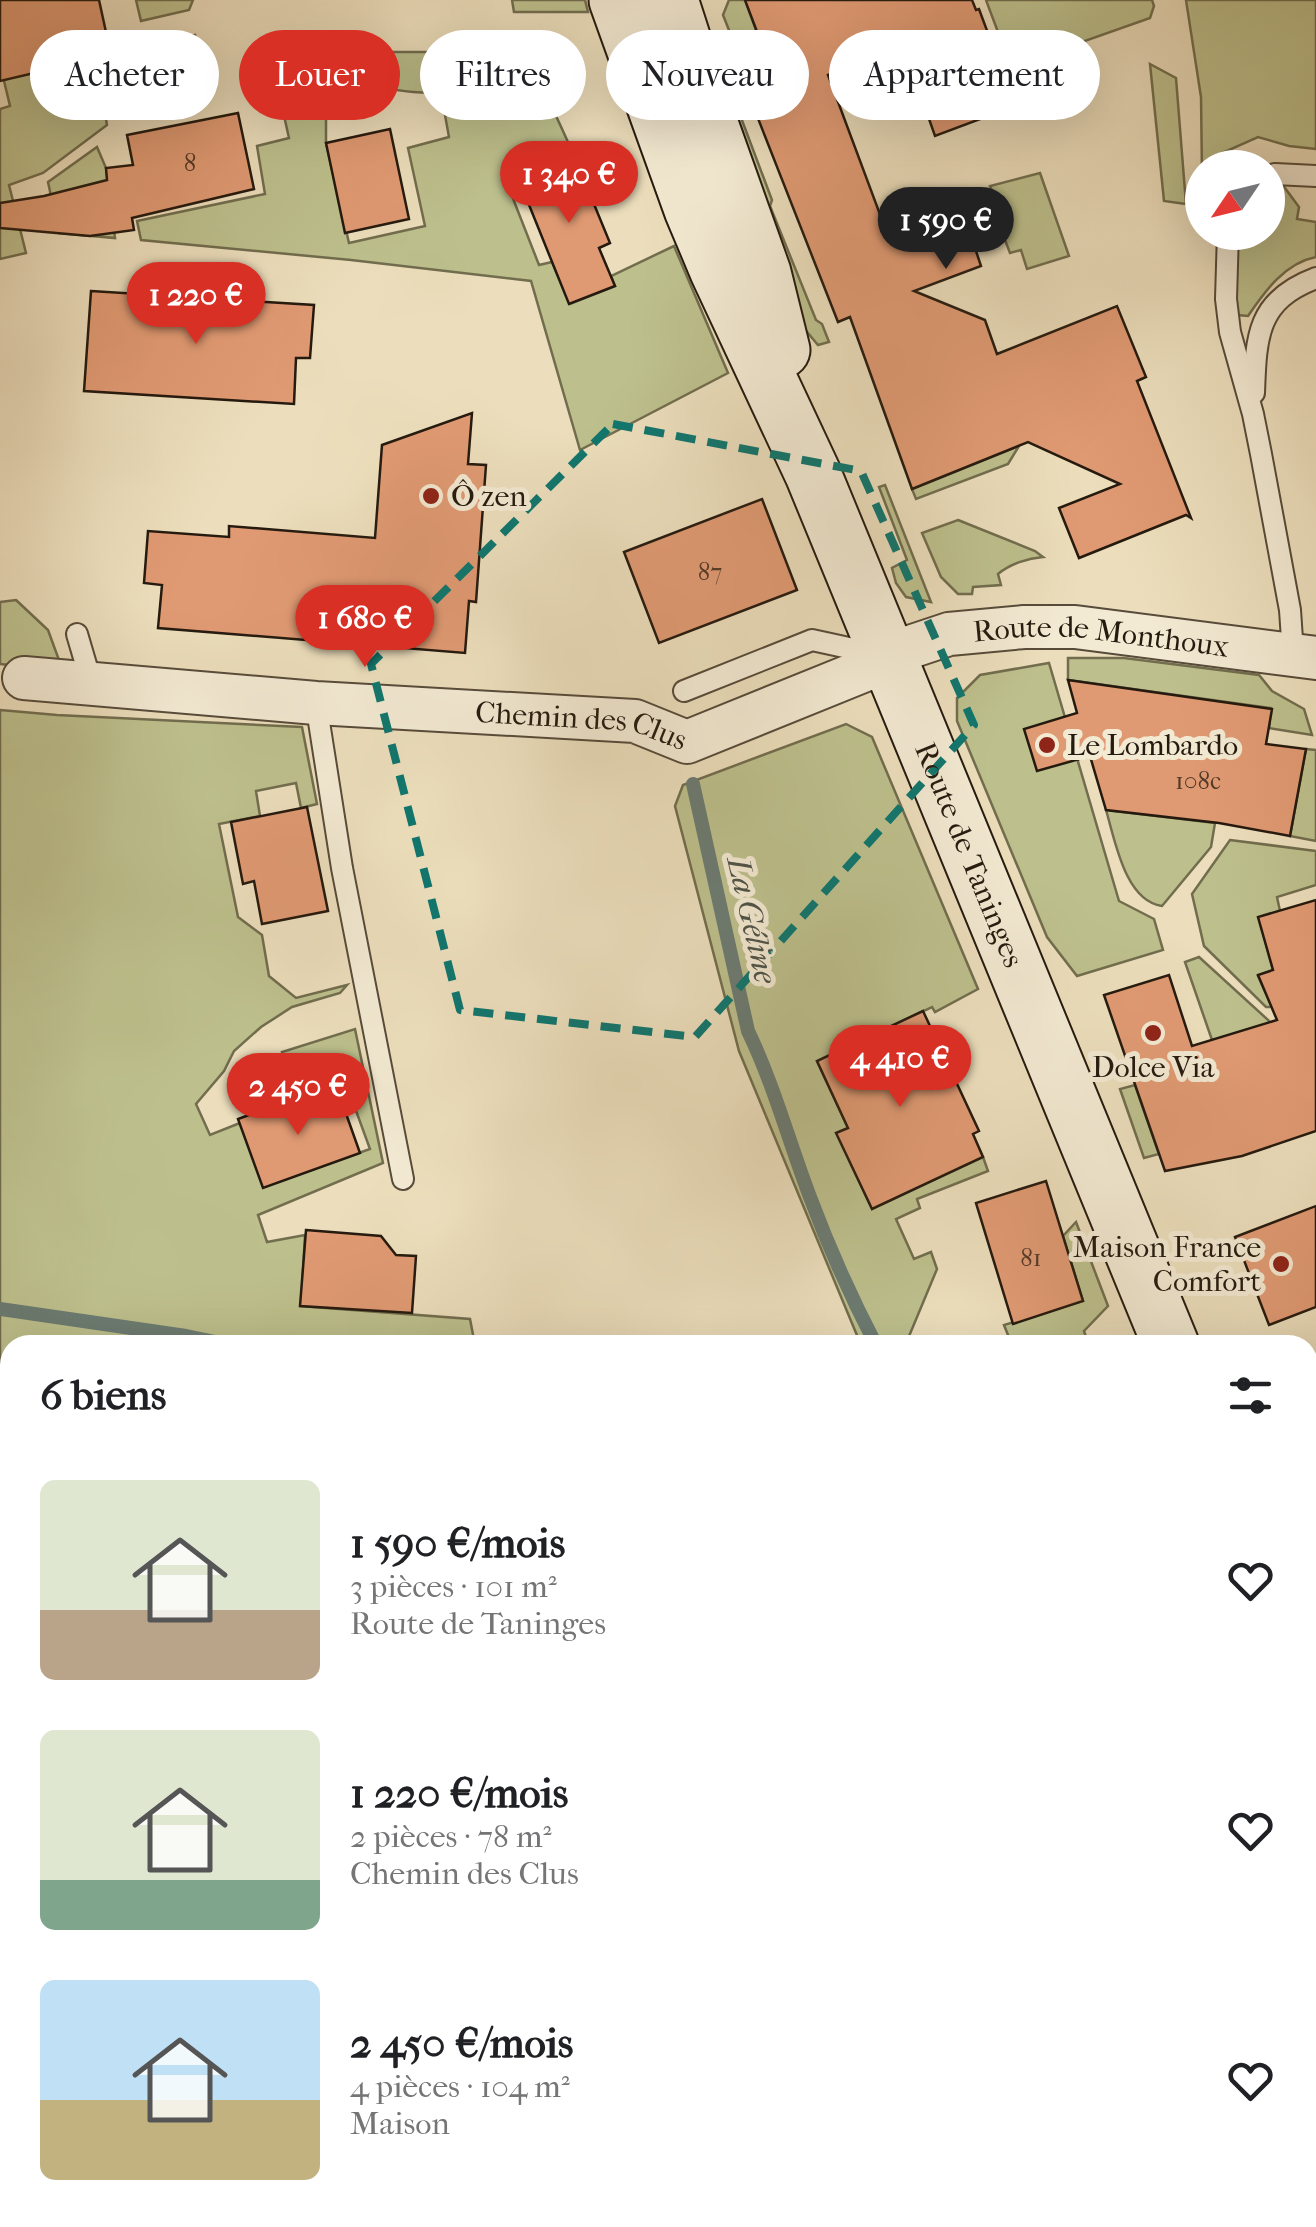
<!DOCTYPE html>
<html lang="fr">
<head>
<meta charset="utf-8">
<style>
	body { margin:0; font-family:"IM FELL French Canon",serif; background:#f2f2f2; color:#202124; height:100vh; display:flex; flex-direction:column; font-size:38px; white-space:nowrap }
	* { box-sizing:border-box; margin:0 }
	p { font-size:32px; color:#757577 }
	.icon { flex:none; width:55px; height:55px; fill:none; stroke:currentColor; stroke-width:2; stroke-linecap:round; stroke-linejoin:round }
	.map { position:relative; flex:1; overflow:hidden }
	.drawer { position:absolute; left:0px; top:1335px; width:1318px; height:892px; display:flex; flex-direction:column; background:#fff; border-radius:30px 30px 0 0; box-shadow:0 10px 40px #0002 }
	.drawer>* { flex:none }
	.banner { position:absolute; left:30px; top:30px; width:1258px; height:90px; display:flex; gap:20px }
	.needle { width:65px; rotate:235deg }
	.buttons { position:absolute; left:1185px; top:150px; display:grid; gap:20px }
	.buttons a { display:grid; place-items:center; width:100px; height:100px; border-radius:50%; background:#fff; box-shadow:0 10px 40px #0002; font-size:50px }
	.price { position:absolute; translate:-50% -85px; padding:0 22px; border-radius:35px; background:#d93025; color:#fff; font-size:32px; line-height:65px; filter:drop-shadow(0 2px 5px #0008) }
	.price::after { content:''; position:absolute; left:50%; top:60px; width:30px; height:22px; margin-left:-15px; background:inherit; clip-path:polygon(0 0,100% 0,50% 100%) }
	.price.current { background:#222; color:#fff }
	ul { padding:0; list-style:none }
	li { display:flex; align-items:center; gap:30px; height:250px; padding:0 40px }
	li span { display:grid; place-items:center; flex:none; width:280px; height:200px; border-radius:15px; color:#555 }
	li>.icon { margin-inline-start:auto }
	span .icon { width:120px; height:120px; fill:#fffc; stroke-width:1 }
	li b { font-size:42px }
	h2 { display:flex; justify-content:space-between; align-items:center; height:120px; padding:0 40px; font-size:42px }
	.chip { padding:0 35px; border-radius:45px; background:#fff; box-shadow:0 10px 40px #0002; font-size:35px; line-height:90px }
	.chip.current { background:#d93025; color:#fff }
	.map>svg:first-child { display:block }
	.green { fill:#bdc08d; stroke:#716d4e; stroke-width:2.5 }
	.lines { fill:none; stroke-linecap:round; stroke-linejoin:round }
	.stream { stroke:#6b7b72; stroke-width:14 }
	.building { fill:#e09a73; stroke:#251a0f; stroke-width:2.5 }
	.service-casing { stroke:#574b3a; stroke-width:24 }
	.minor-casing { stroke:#574b3a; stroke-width:46 }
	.secondary-casing { stroke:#251a0f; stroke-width:59 }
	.service { stroke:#f3ead3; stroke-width:20 }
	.minor { stroke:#f3ead3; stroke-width:42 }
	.secondary { stroke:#f3ead3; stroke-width:55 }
	.marked { fill:none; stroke:#0f766e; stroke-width:8; stroke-dasharray:20 12; stroke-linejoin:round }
	.poi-dot { fill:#8f2418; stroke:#f3ead3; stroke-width:4 }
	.labels { text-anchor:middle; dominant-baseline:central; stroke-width:10; stroke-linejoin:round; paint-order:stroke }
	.number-label { font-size:25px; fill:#543a28 }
	.poi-label { font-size:30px; fill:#251a0f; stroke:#f3ead3; text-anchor:start }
	.street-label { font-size:30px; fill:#251a0f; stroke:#f3ead3 }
	.water-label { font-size:32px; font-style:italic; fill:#4e5349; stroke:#f3ead3 }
</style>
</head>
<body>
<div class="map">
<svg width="1316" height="2227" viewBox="0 0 1316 2227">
	<rect width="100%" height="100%" fill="#ecdebc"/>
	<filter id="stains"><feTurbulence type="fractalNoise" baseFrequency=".002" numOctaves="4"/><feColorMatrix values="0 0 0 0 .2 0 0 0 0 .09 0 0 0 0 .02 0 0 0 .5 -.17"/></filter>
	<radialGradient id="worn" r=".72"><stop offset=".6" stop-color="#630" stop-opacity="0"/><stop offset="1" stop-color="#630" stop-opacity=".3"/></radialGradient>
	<!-- green -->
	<g class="green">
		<polygon points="0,0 14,0 32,76 51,72 53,80 120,66 117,50 195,35 199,69 101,88 107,125 43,173 9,185 26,253 0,259 0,109 10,106 0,64"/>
		<polygon points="136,0 193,0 189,10 141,21"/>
		<polygon points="512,0 585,0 588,12 514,12"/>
		<polygon points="729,0 745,0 765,54 742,63 723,15"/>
		<polygon points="986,0 1152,0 1154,6 1150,18 1011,67"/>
		<polygon points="1186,0 1316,0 1316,149 1289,146 1258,137 1222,153 1222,167 1202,168 1202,175 1201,97"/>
		<path d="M326 52H508C542 73 556 118 573 153L517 175 503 173 539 265 552 262 570 304 615 286 611 276 674 246 728 373 580 450 531 281 351 260 141 240 137 221 265 194 257 146 289 138 270 53H298L326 106V143L349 243 425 226 408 148 449 137 441 93C388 93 366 87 326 52Z"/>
		<polygon points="1150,64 1176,78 1186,204 1164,201"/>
		<polygon points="734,99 772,200 770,206 816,320 822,324 829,342 818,345 782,302 727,101"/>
		<polygon points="97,147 106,168 115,238 59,233 48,182"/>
		<polygon points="1040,173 1069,256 1027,269 1021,250 1010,253 993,209 998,206 990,186"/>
		<path d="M1282 184 1299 207 1297 219 1316 222V257C1285 263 1265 291 1248 316L1237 315 1234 261 1238 233 1268 232V190Z"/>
		<polygon points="1019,446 1008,464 916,499 912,489"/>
		<polygon points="885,485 931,602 906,597 896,583 892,568 907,560 879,487"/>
		<path d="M958 520 1035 551 1043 557C1028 558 1010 564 998 574L1001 585 973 587 972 594H958L941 577 922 533Z"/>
		<polygon points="16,600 48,630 63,671 0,664 0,602"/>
		<polygon points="1068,658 1124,658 1259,675 1272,691 1304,709 1312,735 1269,728 1271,708 1068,680"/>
		<polygon points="1049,663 1119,901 1154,919 1163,950 1077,976 1047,937 957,721 957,698 980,675"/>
		<polygon points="0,710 57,715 302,727 317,804 301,808 296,783 256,791 260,816 219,824 238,917 262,935 269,976 296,998 347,985 340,993 292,1007 261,1027 234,1051 224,1071 196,1104 210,1135 240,1123 264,1187 370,1149 343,1075 334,1070 295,1083 282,1052 355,1029 383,1163 258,1215 267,1242 305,1235 301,1306 470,1319 475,1345 10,1345 10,1516 0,1495"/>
		<polygon points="846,724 872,737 978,989 935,1012 932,1007 817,1061 853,1139 872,1208 983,1157 988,1171 917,1199 920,1208 896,1219 914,1259 931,1252 937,1269 907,1341 910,1345 861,1345 739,1051 675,806 683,785"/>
		<polygon points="1306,749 1316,750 1316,841 1290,836"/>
		<path d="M1106 810 1215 823 1211 847 1162 906C1125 901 1115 840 1106 810Z"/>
		<polygon points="1230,840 1316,851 1316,885 1277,897 1280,911 1259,918 1273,970 1258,976 1272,1007 1266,1007 1204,946 1192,894"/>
		<polygon points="1199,957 1279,1030 1212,1040 1185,962"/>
		<polygon points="1135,1085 1159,1154 1144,1158 1120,1089"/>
		<polygon points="1076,1222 1108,1306 1084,1331 1086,1337 1043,1340 1010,1340 1004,1325 1083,1301 1063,1236"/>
		<polygon points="10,1646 10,1771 0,1774 0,1649"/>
		<polygon points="0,1835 10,1864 10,1902 0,1901"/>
		<polygon points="10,1975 10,2188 0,2189 0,1987"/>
		<polygon points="60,2218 117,2218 117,2227 66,2227"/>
		<rect x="248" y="2218" width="115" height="9"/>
		<polygon points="429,2218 1006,2218 1009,2227 610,2227 609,2225 566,2222 564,2227 455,2224 454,2227 429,2227"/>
	</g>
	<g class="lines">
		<!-- stream -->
		<g class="stream">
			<path d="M693 784 748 1031C774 1085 789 1142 810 1197 829 1248 851 1297 876 1345"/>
			<polyline points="0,1309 186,1336 230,1345"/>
			<polyline points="1308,1851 1316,1862"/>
		</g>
	</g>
	<!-- building -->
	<g class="building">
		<polygon points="0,0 99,0 111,55 0,81"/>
		<polygon points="745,0 972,0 976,10 979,9 1015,106 935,136 903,45 828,75 891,244 965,218 981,266 914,291 985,320 997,354 1117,306 1146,377 1137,381 1191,518 1186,515 1079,558 1059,508 1120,484 1028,442 912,489 850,317 838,322 737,65 765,53"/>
		<polygon points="238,113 254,189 132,218 134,230 90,236 0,228 0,203 44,196 107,180 106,168 133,165 127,135"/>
		<polygon points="390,129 409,219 345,233 326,143"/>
		<polygon points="573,153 610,243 599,248 615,286 569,304 517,175"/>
		<polygon points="91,291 314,305 310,358 296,358 294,404 84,391"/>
		<polygon points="472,413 468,464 486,465 476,602 469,601 465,653 158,628 162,585 144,583 148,531 229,537 229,526 375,538 382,445"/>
		<polygon points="762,499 797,590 659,643 624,552"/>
		<polygon points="1068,680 1272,709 1266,744 1306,749 1290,836 1219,823 1106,810 1090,756 1037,771 1024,729 1077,713"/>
		<polygon points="307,807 328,911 262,924 254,881 243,884 231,822"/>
		<polygon points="1316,900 1316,1131 1242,1156 1165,1171 1104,995 1169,975 1192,1046 1277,1020 1258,975 1273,970 1258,917"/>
		<polygon points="923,1011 979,1131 973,1134 983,1157 872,1209 836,1133 848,1128 817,1061"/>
		<polygon points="338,1091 360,1153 263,1188 238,1119 289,1100 292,1107"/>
		<polygon points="1046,1181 1083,1301 1013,1324 976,1203"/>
		<polygon points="1316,1206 1316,1307 1269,1325 1235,1237"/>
		<polygon points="306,1230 381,1236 396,1255 416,1256 412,1313 300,1306"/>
	</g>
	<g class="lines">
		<defs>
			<g id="service">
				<polyline points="1268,178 1275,174 1316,176"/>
				<polyline points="1228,232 1226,299 1230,332 1253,414 1261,454 1290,610 1293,654"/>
				<path d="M1254 393C1256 336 1257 300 1316 278"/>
				<polyline points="77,634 92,685"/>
				<polyline points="684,691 812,640 881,655"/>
				<polyline points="316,703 342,868 403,1179"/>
			</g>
			<g id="minor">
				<path id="s1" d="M24 678 316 703 635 721 687 742 865 670 910 647 949 634 1024 627H1075L1316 658"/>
				<polyline points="1308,1900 1316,1899"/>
				<polyline points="0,1971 10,1952"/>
				<polyline points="1022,2218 1025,2227"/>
			</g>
			<g id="secondary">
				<path id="s2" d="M617 0 692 209 718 271 813 474 1171 1345"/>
				<polyline points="670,0 710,124 763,273 782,350"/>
				<polyline points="1308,1706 1316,1730"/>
			</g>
		</defs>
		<!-- service casing -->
		<use href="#service" class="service-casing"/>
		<!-- minor casing -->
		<use href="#minor" class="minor-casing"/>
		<!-- secondary casing -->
		<use href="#secondary" class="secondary-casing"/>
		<!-- service -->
		<use href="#service" class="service"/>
		<!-- minor -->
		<use href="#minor" class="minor"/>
		<!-- secondary -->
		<use href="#secondary" class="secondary"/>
	</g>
	<!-- marked area -->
	<path class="marked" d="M613 424 861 471 974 725 695 1037 460 1010 371 664Z"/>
	<!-- markers -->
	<g class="poi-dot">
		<circle cx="431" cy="496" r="10"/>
		<circle cx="1047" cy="745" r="10"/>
		<circle cx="1153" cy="1033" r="10"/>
		<circle cx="1281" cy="1264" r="10"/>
	</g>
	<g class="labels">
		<!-- number labels -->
		<g class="number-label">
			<text x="190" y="162">8</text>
			<text x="710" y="571">87</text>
			<text x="1198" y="780">108c</text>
			<text x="1031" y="1257">81</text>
		</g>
		<!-- poi labels -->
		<g class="poi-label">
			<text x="451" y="496">Ô zen</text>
			<text x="1067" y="745">Le Lombardo</text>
			<text x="1153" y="1067" text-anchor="middle">Dolce Via</text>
			<text x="1261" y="1247" text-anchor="end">Maison France<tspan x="1261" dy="34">Comfort</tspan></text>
		</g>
		<!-- street labels -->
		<g class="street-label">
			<text stroke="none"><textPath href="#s1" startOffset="1105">Route de Monthoux</textPath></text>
			<text stroke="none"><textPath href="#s1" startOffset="560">Chemin des Clus</textPath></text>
			<text stroke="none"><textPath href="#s2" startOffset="925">Route de Taninges</textPath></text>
		</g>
		<!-- water labels -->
		<g class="water-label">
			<text transform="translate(752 920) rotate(77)">La Géline</text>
		</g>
	</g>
	<rect width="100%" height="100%" filter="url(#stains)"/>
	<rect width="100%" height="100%" fill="url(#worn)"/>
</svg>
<div class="buttons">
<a><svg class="needle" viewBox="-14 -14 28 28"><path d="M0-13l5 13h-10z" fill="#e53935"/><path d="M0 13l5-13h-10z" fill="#757577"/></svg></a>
</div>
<b class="price" style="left:569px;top:226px">1 340 €</b>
<b class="price current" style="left:946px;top:272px">1 590 €</b>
<b class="price" style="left:196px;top:347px">1 220 €</b>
<b class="price" style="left:365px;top:670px">1 680 €</b>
<b class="price" style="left:900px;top:1110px">4 410 €</b>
<b class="price" style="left:298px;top:1138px">2 450 €</b>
<div class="banner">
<a class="chip">Acheter</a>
<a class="chip current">Louer</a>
<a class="chip">Filtres</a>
<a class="chip">Nouveau</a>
<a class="chip">Appartement</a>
</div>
<section class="drawer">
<h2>6 biens<svg class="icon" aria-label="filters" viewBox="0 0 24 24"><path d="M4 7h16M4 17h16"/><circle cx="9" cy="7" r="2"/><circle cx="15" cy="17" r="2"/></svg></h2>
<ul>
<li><span style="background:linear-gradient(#dfe7d0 65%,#b9a48a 0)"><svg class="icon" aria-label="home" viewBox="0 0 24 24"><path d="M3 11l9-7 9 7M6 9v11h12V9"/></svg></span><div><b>1 590 €/mois</b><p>3 pièces · 101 m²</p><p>Route de Taninges</p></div><svg class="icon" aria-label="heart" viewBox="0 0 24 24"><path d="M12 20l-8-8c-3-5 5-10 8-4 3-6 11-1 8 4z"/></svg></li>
<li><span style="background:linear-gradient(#dfe7d0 75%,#7fa58c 0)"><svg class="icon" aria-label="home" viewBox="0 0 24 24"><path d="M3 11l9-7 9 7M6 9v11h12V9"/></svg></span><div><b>1 220 €/mois</b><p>2 pièces · 78 m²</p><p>Chemin des Clus</p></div><svg class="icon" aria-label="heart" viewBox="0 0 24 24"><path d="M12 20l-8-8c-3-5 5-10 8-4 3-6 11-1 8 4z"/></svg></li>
<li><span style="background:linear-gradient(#bfe0f5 60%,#c2b280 0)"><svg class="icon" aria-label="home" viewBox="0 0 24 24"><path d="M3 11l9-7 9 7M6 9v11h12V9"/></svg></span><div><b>2 450 €/mois</b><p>4 pièces · 104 m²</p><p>Maison</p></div><svg class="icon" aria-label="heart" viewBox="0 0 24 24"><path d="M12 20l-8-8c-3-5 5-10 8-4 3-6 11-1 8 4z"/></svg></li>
</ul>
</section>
</div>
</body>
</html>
